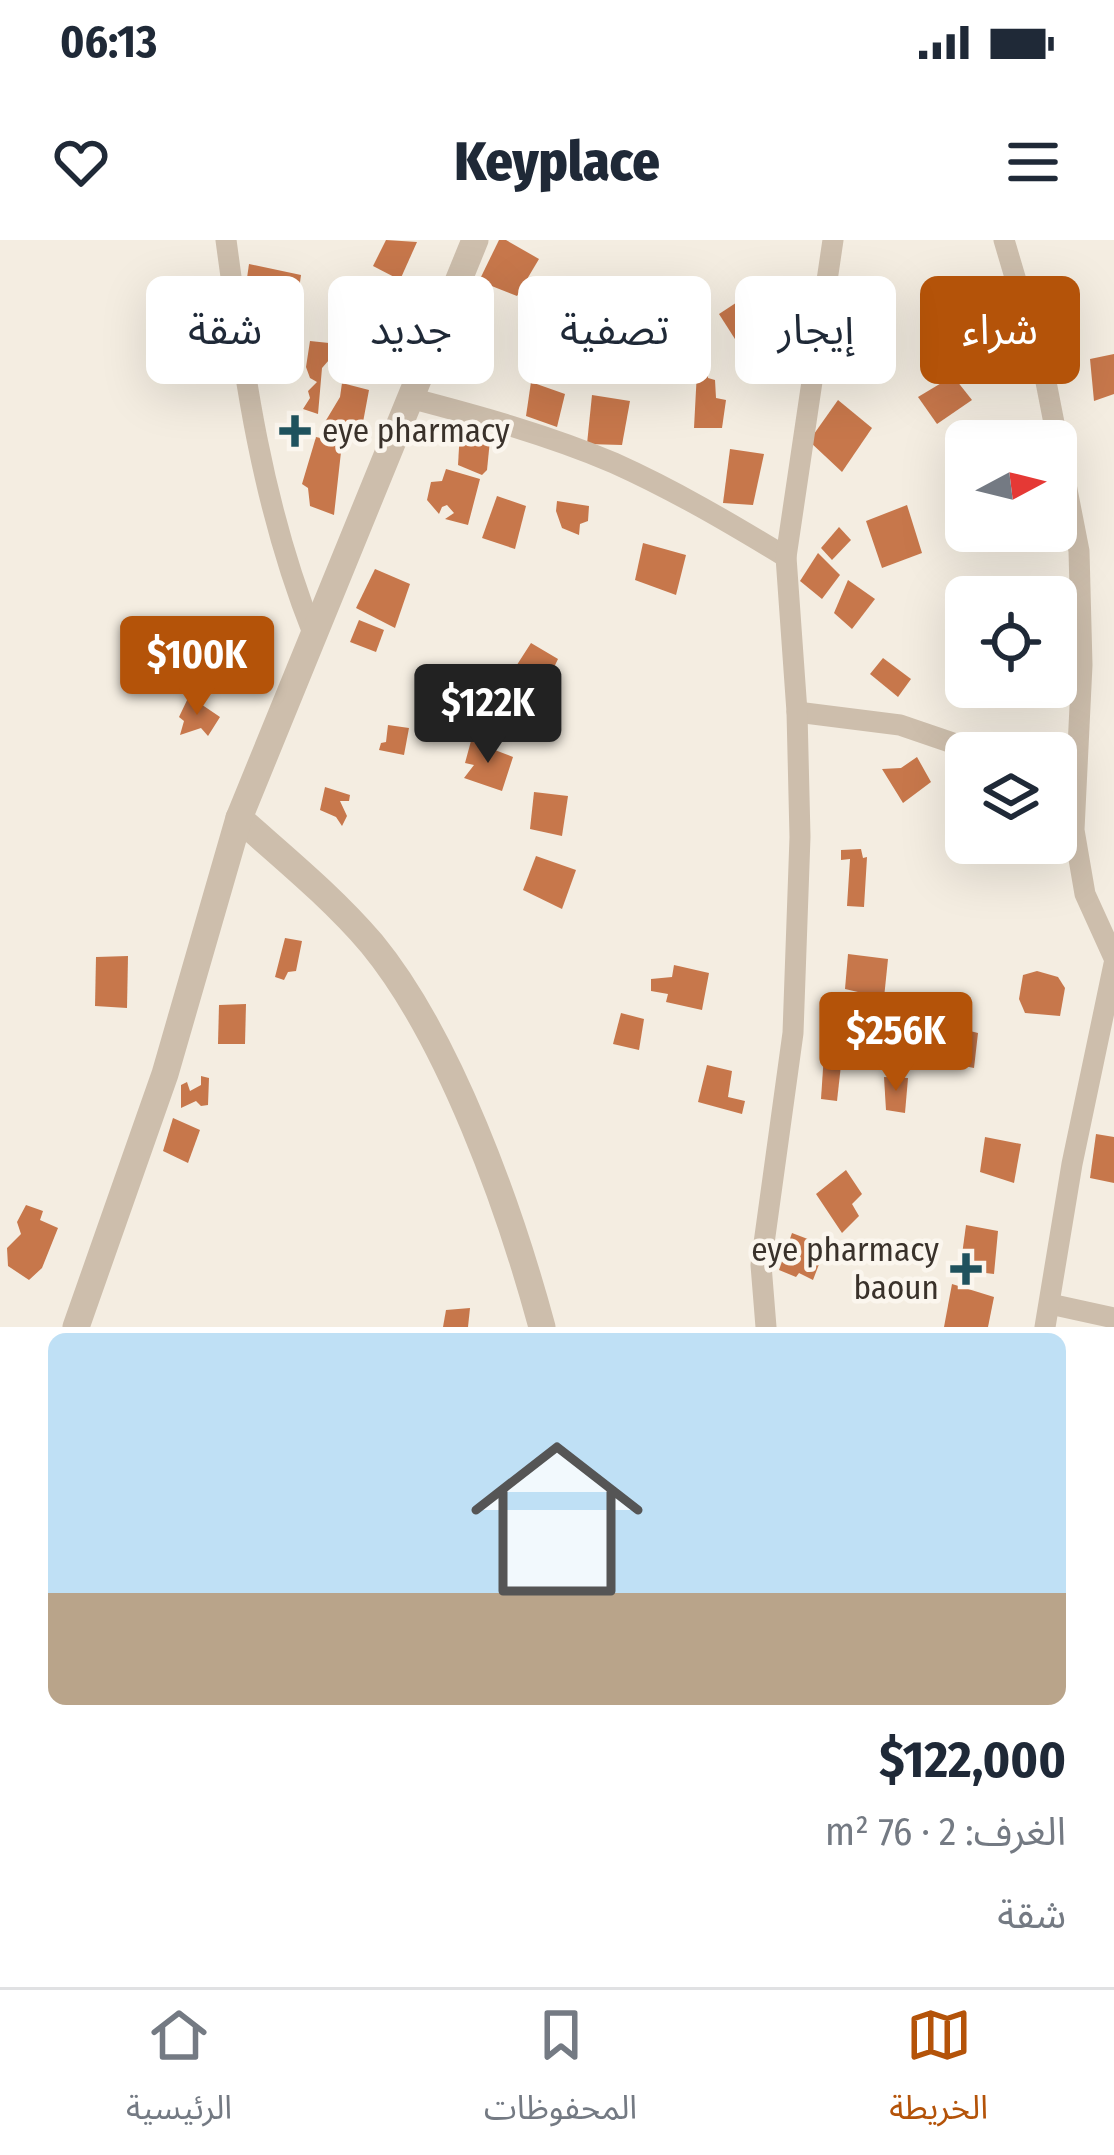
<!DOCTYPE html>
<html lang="ar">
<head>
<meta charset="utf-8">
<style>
	body { margin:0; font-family:"Fira Sans Condensed","Noto Sans Arabic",sans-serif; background:#f2f2f3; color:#1f2937; direction:rtl; height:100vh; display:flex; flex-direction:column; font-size:45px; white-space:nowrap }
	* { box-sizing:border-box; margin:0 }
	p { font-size:39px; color:#747a83 }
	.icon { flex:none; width:66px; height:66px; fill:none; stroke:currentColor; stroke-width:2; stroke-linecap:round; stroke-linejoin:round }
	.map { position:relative; height:1087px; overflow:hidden; direction:ltr }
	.sheet { display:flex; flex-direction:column; background:#fff; flex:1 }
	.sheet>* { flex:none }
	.guide { position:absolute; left:36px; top:36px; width:1044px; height:108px; direction:rtl; display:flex; gap:24px }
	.needle { width:78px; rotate:83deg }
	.buttons { position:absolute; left:945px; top:180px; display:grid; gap:24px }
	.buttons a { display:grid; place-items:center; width:132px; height:132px; border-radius:18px; background:#fff; box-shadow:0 12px 48px #0002; font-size:60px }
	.price { position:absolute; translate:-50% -102px; padding:0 27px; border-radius:12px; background:#b45309; color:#fff; font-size:39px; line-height:78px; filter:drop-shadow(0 3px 6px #0008) }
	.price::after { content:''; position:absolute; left:50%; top:72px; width:36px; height:27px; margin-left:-18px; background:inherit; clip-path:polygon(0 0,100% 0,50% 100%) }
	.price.selected { background:#222; color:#fff }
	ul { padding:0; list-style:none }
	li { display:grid; align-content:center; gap:24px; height:636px; padding:0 48px }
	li+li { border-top:3px solid #e0e1e3 }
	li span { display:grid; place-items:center; height:372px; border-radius:18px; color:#555 }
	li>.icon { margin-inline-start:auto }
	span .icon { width:216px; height:216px; fill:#fffc; stroke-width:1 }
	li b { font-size:51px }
	.pill { padding:0 42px; border-radius:18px; background:#fff; box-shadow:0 12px 48px #0002; font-size:42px; line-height:108px }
	.pill.selected { background:#b45309; color:#fff }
	.status { display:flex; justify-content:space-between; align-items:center; height:84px; padding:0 60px; background:#fff; direction:ltr }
	.status svg { height:33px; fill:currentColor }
	header { display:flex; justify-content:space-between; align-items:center; height:156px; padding:0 48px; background:#fff; font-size:54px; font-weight:800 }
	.tab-bar { display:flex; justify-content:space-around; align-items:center; height:168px; border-top:3px solid #e0e1e3; background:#fff; font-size:33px; color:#747a83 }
	.tab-bar a { display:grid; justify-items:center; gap:6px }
	.tab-bar .selected { color:#b45309 }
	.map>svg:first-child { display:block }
	.building { fill:#c7774b }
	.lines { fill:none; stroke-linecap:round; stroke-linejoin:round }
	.minor { stroke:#cdbeac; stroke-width:21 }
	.tertiary { stroke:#cdbeac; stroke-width:27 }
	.poi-dot { fill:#1f525d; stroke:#fbf6ee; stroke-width:4.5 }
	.labels { text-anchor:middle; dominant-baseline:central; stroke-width:9; stroke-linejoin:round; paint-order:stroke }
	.poi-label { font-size:33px; fill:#3a322b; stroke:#fbf6ee; text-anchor:start }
</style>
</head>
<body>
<div class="status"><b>06:13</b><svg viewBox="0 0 49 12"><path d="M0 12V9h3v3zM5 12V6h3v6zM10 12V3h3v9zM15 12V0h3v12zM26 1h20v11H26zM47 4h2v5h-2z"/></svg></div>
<header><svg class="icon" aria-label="menu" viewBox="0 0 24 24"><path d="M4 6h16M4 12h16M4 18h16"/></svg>Keyplace<svg class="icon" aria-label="heart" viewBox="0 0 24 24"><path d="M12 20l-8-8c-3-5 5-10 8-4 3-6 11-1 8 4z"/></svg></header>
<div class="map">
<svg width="1114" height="1087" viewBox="0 0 1114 1087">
	<rect width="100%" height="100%" fill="#f4ede1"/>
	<!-- building -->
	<g class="building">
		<polygon points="386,0 417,2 400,40 373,26"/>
		<polygon points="499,0 506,0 539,19 517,56 479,41"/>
		<polygon points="249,24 301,35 296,71 244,59"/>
		<polygon points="751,53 777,96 749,121 719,74"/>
		<polygon points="253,82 287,92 282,127 252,120"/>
		<polygon points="310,101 329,103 329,120 322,128 318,174 303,169 310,158 308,151 317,142 310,138 306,127"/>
		<polygon points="1114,114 1114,154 1094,161 1090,119"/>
		<polygon points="697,131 708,131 708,138 715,140 716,158 726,160 722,188 694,188"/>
		<polygon points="953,136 972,160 937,184 918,157"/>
		<polygon points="531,142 565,154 557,187 526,176"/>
		<polygon points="342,143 369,150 361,193 355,187 325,182 340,157"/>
		<polygon points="592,155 630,161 622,205 587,204"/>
		<polygon points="838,160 872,188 842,232 809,201"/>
		<polygon points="460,191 490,200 487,230 482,235 458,225"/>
		<polygon points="316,197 342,203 334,275 310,266 308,248 302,244"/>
		<polygon points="730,209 764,214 753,265 723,263"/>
		<polygon points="446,229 480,239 468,285 445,279 454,273 447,265 442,267 439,274 427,260 431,242 442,241"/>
		<polygon points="497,256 526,266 515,309 482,298"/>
		<polygon points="557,261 589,266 588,281 580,284 579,295 562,288 556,271"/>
		<polygon points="907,265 922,313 882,328 866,281"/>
		<polygon points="839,287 851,300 832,320 821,308"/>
		<polygon points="643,303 686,315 676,355 635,340"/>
		<polygon points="818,313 840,335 822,359 800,341"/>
		<polygon points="375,329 410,344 395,388 356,368"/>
		<polygon points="848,340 875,359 852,389 834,373"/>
		<polygon points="359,380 384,390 376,412 350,402"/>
		<polygon points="531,403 558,419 544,448 535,446 537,436 513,431"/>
		<polygon points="883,418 911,439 898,457 870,434"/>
		<polygon points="189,456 220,477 208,496 201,488 180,495 184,481 179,477"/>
		<polygon points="388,485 409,488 404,515 379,510 381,503 386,502"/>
		<polygon points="471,501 513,517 502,551 464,538 474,525 465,523"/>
		<polygon points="917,517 931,542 903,563 882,529 901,528"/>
		<polygon points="325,547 350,555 349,561 340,561 347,576 342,586 336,577 320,570"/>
		<polygon points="534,552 568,556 562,596 530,589"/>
		<polygon points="861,609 863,618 867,617 864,667 847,666 850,619 841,620 841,610"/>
		<polygon points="536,616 576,630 562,669 523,650"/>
		<polygon points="285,698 302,701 296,731 288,732 284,740 275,737"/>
		<polygon points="848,714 888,719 884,758 845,749"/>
		<polygon points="128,716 127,768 95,766 96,717"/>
		<polygon points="674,725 709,733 702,770 666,762 668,754 651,751 651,739 672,737"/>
		<polygon points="1037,731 1058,737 1065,748 1060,776 1025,773 1019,759 1023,735"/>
		<polygon points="246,764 245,804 218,804 219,765"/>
		<polygon points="934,767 953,769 954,787 978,793 974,828 930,819"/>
		<polygon points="621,773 644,779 639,810 613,804"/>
		<polygon points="824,814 842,816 837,861 821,859"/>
		<polygon points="707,825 732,831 728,857 745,861 742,874 698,862"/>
		<polygon points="201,836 209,838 208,865 201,866 196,861 181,868 181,845 187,842 190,851 201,845"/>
		<polygon points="884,837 908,838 905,873 886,870"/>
		<polygon points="173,878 200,890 188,923 163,911"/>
		<polygon points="1096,894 1114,897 1114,943 1090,938"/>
		<polygon points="985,897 1021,904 1014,943 980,932"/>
		<polygon points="846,930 862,954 852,964 859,976 842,993 816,954"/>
		<polygon points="26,965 43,971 40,980 58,988 42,1028 29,1040 8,1026 7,1008 21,994 17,982"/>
		<polygon points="966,985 998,991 994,1034 960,1030"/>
		<polygon points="792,993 826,1006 813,1040 799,1033 796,1037 779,1030"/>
		<polygon points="952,1044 994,1057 988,1087 944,1087"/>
		<polygon points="470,1068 468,1087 443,1087 446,1070"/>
	</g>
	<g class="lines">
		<!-- minor -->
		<g class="minor">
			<path d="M226 0C244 135 262 266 313 393"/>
			<polyline points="1004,0 1046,142 1079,311 1082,425 1074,590 1085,654 1114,718"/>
			<path d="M410 158C479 176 548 195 614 223 674 250 730 283 786 317"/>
			<polyline points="797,472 900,485 982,513"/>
			<polyline points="1050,1064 1114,1078"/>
			<polyline points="766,1087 761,1025 793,793 800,597 797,472 786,317 833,0"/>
			<polyline points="1045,1087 1072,924 1114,724"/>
		</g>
		<!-- tertiary -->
		<g class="tertiary">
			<path d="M239 578C284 618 333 658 372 704 450 799 510 969 542 1087"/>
			<polyline points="76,1087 165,834 239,578 475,0"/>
		</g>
	</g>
	<!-- markers -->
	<g class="poi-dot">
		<path d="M289 173h12v12h12v12h-12v12h-12v-12h-12v-12h12z"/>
		<path d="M960 1011h12v12h12v12h-12v12h-12v-12h-12v-12h12z"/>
	</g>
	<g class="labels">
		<!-- poi labels -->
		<g class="poi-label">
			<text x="322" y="191">eye pharmacy</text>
			<text x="939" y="1010" text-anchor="end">eye pharmacy<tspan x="939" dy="38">baoun</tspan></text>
		</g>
	</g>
</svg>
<div class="buttons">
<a><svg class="needle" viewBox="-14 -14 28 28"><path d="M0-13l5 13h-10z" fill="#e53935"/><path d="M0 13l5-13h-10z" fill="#747a83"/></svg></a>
<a><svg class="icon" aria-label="locate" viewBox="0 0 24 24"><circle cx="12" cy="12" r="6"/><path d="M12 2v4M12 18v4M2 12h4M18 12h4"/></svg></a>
<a><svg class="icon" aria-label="layers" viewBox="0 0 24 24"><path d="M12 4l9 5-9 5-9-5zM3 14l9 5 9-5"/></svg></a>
</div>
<b class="price" style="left:197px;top:478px">$100K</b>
<b class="price selected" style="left:488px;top:526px">$122K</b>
<b class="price" style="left:896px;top:854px">$256K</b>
<div class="guide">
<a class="pill selected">شراء</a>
<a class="pill">إيجار</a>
<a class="pill">تصفية</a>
<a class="pill">جديد</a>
<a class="pill">شقة</a>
</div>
</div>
<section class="sheet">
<ul>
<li><span style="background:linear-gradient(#bfe0f5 70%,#b9a48a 0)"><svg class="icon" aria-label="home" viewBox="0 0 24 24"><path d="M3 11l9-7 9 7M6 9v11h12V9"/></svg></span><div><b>$122,000</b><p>الغرف: 2 · 76 m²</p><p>شقة</p></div></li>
</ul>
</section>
<nav class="tab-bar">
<a class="selected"><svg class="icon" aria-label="map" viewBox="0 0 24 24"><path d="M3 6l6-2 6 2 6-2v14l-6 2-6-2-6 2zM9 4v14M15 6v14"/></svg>الخريطة</a>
<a><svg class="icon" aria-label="saved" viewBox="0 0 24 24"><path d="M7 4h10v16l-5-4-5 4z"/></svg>المحفوظات</a>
<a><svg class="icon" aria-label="home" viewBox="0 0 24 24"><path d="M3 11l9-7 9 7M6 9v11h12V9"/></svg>الرئيسية</a>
</nav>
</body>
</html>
